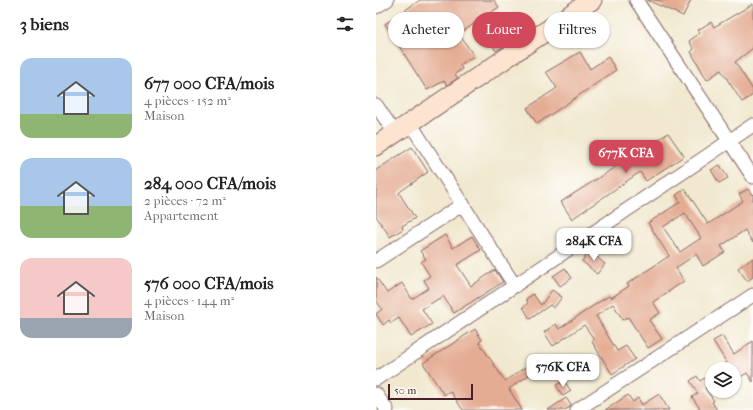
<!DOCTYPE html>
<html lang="fr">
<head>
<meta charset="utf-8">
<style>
	body { margin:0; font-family:"IM FELL French Canon",serif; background:#f6f6f6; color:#202124; height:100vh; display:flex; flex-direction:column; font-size:15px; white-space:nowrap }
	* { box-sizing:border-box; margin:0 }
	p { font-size:13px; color:#757577 }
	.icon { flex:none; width:22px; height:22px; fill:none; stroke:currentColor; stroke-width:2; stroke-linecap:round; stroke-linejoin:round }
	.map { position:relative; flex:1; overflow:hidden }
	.side { display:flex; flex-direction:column; background:#fff; width:376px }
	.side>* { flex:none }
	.hud { position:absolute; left:12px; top:12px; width:305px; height:36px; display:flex; gap:8px }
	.fabs { position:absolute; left:329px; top:362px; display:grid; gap:8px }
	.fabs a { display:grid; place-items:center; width:36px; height:36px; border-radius:50%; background:#fff; box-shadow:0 1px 3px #0004; font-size:20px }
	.scale { position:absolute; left:12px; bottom:10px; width:85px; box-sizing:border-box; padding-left:4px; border:2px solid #4a1f2b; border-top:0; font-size:11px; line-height:14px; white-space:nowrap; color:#4a1f2b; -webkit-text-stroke:3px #fdfcf7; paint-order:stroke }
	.price { position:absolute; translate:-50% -34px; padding:0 9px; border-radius:8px; background:#fff; color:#222; font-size:13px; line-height:26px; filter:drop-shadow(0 1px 2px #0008) }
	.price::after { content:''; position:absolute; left:50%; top:24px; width:12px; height:9px; margin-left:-6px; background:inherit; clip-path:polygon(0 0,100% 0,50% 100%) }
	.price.on { background:#d1495b; color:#fff }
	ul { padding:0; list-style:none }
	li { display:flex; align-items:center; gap:12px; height:100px; padding:0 20px }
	li span { display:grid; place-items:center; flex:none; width:112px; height:80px; border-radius:12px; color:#555 }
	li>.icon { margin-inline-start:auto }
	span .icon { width:48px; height:48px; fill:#fffc; stroke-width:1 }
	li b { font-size:17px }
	h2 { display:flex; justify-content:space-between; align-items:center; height:48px; padding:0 20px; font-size:17px }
	.pill { padding:0 14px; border-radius:18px; background:#fff; box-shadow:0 1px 3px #0004; font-size:14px; line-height:36px }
	.pill.on { background:#d1495b; color:#fff }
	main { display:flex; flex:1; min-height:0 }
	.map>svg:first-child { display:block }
	.building { fill:#e4ac93; fill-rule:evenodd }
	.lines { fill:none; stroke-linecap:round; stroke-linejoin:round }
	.street-casing { stroke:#846564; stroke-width:15 }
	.secondary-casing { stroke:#846564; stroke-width:21 }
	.street { stroke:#fff; stroke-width:13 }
	.secondary { stroke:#fde4d1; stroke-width:19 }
</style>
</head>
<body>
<main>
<section class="side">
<h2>3 biens<svg class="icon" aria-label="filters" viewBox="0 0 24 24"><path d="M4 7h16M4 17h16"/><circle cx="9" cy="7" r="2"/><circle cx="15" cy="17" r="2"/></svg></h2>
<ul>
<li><span style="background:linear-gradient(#a9c7e8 70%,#8fb573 0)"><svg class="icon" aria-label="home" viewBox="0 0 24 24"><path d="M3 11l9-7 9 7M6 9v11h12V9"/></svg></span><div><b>677 000 CFA/mois</b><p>4 pièces · 152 m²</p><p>Maison</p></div></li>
<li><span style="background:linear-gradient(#a9c7e8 60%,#8fb573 0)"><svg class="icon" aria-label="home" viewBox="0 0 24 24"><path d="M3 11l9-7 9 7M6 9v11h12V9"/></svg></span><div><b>284 000 CFA/mois</b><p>2 pièces · 72 m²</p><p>Appartement</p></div></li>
<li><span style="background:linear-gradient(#f6c9c9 75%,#9aa5b1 0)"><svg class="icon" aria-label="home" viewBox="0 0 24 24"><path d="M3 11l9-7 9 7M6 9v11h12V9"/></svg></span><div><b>576 000 CFA/mois</b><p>4 pièces · 144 m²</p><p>Maison</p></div></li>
</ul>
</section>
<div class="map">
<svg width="377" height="410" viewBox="0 0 377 410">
	<rect width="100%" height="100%" fill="#fdfcf7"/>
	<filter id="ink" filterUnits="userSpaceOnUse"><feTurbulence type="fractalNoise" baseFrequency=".025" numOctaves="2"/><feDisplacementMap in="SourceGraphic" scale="8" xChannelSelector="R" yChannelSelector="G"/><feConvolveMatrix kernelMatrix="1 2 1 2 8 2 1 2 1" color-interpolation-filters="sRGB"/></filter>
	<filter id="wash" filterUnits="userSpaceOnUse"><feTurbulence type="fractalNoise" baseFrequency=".012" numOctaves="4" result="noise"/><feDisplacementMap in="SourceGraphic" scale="16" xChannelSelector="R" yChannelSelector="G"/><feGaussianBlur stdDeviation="0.9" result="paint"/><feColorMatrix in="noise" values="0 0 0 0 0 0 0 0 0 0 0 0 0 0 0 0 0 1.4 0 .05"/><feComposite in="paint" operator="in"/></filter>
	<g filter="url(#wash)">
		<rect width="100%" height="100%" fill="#f1e8cf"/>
		<g id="blocks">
			<!-- building -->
			<g class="building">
				<polygon points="44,0 118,0 123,7 83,34 98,56 84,65 86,69 79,74 82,78 71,85 68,81 51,90 9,24"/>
				<polygon points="271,0 315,0 307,16"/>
				<polygon points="377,4 377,48 359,62 377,90 377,95 366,102 345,70 331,80 315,52 318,49 313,41 324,33 322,30 335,22 338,27"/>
				<polygon points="129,34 134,42 120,51 115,43"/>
				<polygon points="204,52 214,69 232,57 240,70 161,124 151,108 181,88 170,72"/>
				<polygon points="292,133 308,156 270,181 264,172 196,219 185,202"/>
				<polygon points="36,147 52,172 25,191 23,193 39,218 26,226 27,229 14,237 0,216 0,170"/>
				<polygon points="344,165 352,178 343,183 335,170"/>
				<path d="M309 189 332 224 367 201 363 194 372 189 376 195 377 194V243L369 230 345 246 349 252 327 266 320 254 300 268 308 281 277 302 284 313 273 320 286 339 272 348 252 317 247 320 237 304 220 316 241 351 250 346 259 359 236 374 216 342 218 339 208 325 177 346 168 332 180 324 183 329 223 302 233 296 235 298 253 286 251 284 293 256 272 223 304 202 300 195ZM309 213 325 238 304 252 287 227Z"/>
				<polygon points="69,235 77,248 96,236 105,250 81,265 95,286 119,270 127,282 78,313 67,296 46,309 56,324 35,337 23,318 15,323 13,320 7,325 0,314 6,309 0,300 0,277 11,293 26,283 36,299 53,288 48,280 54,276 45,262 50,259 44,251"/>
				<polygon points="214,251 229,264 221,274 206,261"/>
				<polygon points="377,258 377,277 371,281 362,268"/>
				<polygon points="189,268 196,278 184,286 177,276"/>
				<polygon points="176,290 186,297 178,308 174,305 154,319 147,307 152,303 150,299 157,294 165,305"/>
				<polygon points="99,329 106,340 103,342 129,381 151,366 156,373 133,389 146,410 87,410 74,391 68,395 47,363"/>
				<polygon points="346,336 358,354 377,341 377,382 371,373 358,381 358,369 342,369 351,363 337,341"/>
				<polygon points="336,373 336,383 329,388 338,401 336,402 341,410 325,410 316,397 322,393 314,381 321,376 324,381"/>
				<polygon points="188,381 195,391 187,396 180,385"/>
				<polygon points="283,394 293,410 229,410 252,395 257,402 262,398 266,405"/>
				<polygon points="190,398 195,405 194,407 189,410 172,410"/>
			</g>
		</g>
	</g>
	<g filter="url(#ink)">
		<use href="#blocks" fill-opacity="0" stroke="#846564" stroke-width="1"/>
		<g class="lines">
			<defs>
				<g id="street">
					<polyline points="260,0 377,177"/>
					<polyline points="0,7 11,0"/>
					<polyline points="0,105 19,133"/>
					<polyline points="34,123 139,286"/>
					<polyline points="0,261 87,204"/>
					<polyline points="0,379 377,125"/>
					<polyline points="0,394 11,410"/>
					<polyline points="201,410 377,295"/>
				</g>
				<polyline id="secondary" points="0,146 216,0"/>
			</defs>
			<!-- street casing -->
			<use href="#street" class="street-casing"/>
			<!-- secondary casing -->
			<use href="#secondary" class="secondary-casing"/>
			<!-- street -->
			<use href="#street" class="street"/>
			<!-- secondary -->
			<use href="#secondary" class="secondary"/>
		</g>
	</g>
</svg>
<div class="fabs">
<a><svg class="icon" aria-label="layers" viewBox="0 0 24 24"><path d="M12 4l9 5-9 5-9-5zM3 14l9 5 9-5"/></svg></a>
</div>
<div class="scale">50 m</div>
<b class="price on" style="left:250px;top:174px">677K CFA</b>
<b class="price" style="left:218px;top:262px">284K CFA</b>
<b class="price" style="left:187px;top:388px">576K CFA</b>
<div class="hud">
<a class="pill">Acheter</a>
<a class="pill on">Louer</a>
<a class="pill">Filtres</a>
</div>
</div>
</main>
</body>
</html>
